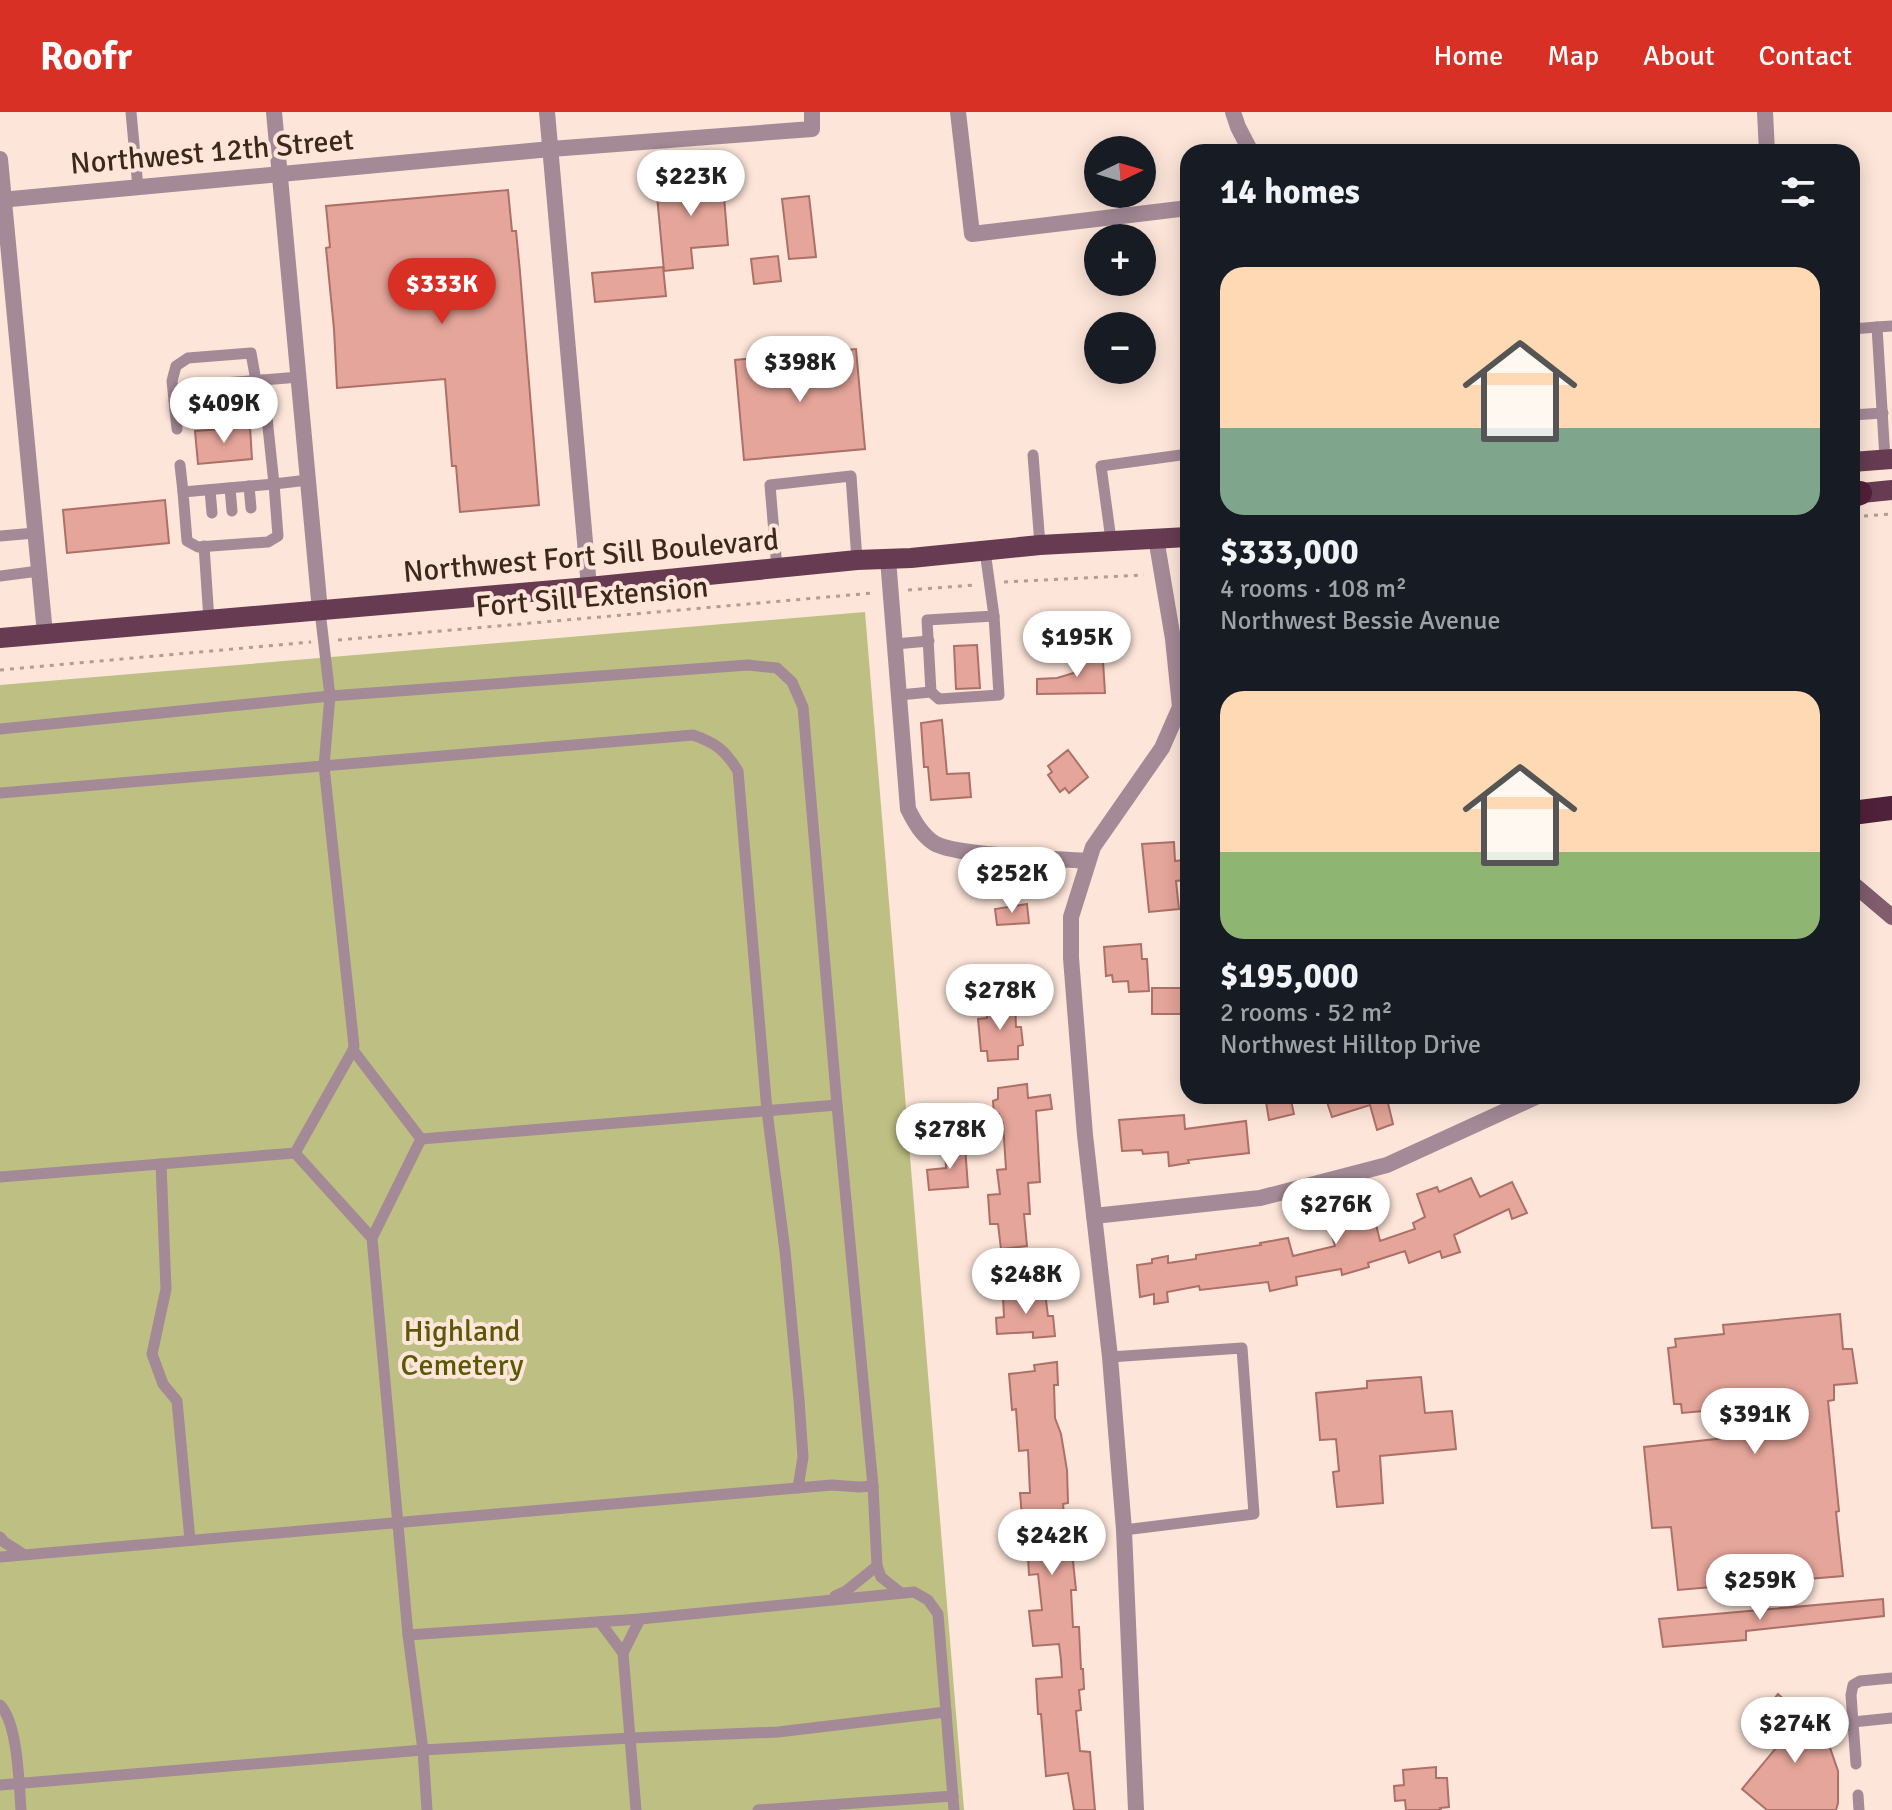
<!DOCTYPE html>
<html lang="en">
<head>
<meta charset="utf-8">
<style>
	body { margin:0; font-family:Signika,sans-serif; background:#242831; color:#f1f3f6; height:100vh; display:flex; flex-direction:column; font-size:30px; white-space:nowrap }
	* { box-sizing:border-box; margin:0 }
	p { font-size:26px; color:#9ea1a6 }
	.icon { flex:none; width:44px; height:44px; fill:none; stroke:currentColor; stroke-width:2; stroke-linecap:round; stroke-linejoin:round }
	.map { position:relative; flex:1; overflow:hidden }
	.drawer { position:absolute; left:1180px; top:32px; width:680px; height:960px; display:flex; flex-direction:column; background:#171b24; border-radius:24px; box-shadow:0 4px 20px #0003 }
	.drawer>* { flex:none }
	.needle { width:52px; rotate:85deg }
	.controls { position:absolute; left:1084px; top:24px; display:grid; gap:16px }
	.controls a { display:grid; place-items:center; width:72px; height:72px; border-radius:50%; background:#171b24; box-shadow:0 4px 20px #0003; font-size:40px }
	.price { position:absolute; translate:-50% -68px; padding:0 18px; border-radius:28px; background:#fff; color:#222; font-size:26px; line-height:52px; filter:drop-shadow(0 2px 4px #0008) }
	.price::after { content:''; position:absolute; left:50%; top:48px; width:24px; height:18px; margin-left:-12px; background:inherit; clip-path:polygon(0 0,100% 0,50% 100%) }
	.price.current { background:#d93025; color:#fff }
	ul { padding:0; list-style:none }
	li { display:grid; align-content:center; gap:16px; height:424px; padding:0 40px }
	li span { display:grid; place-items:center; height:248px; border-radius:24px; color:#555 }
	li>.icon { margin-inline-start:auto }
	span .icon { width:144px; height:144px; fill:#fffc; stroke-width:1 }
	li b { font-size:34px }
	h2 { display:flex; justify-content:space-between; align-items:center; height:96px; padding:0 40px; font-size:34px }
	header { display:flex; align-items:center; gap:48px; box-sizing:border-box; height:112px; padding:0 40px; background:#d93025; color:#fff }
	header strong { font-size:38px }
	nav { display:flex; gap:44px; margin-inline-start:auto; font-size:28px }
	.map>svg:first-child { display:block }
	.green { fill:#bebf82 }
	.building { fill:#e5a59a; stroke:#ac7067; stroke-width:2 }
	.lines { fill:none; stroke-linecap:round; stroke-linejoin:round }
	.path { stroke:#b39c90; stroke-width:3; stroke-dasharray:4 6; stroke-linecap:butt }
	.lane { stroke:#a48a96; stroke-width:11 }
	.street { stroke:#a48a96; stroke-width:16 }
	.secondary { stroke:#815d6e; stroke-width:16 }
	.primary { stroke:#673c52; stroke-width:20 }
	.highway { stroke:#50213a; stroke-width:24 }
	.labels { text-anchor:middle; dominant-baseline:central; stroke-width:8; stroke-linejoin:round; paint-order:stroke }
	.street-label { font-size:30px; fill:#3e281c; stroke:#fde5d9 }
	.park-label { font-size:30px; fill:#5a5906; stroke:#fde5d9 }
</style>
</head>
<body>
<header>
<strong>Roofr</strong>
<nav><a>Home</a><a>Map</a><a>About</a><a>Contact</a></nav>
</header>
<div class="map">
<svg width="1892" height="1698" viewBox="0 0 1892 1698">
	<rect width="100%" height="100%" fill="#fde5d9"/>
	<!-- green -->
	<polygon class="green" points="865,500 964,1698 0,1698 0,573"/>
	<!-- building -->
	<g class="building">
		<polygon points="722,60 728,133 691,136 693,156 664,159 656,73 695,70 694,62"/>
		<polygon points="508,78 512,119 516,119 520,160 539,393 460,400 456,354 452,354 445,267 337,276 334,217 326,136 330,135 326,94"/>
		<polygon points="809,84 816,145 789,147 782,87"/>
		<polygon points="778,144 781,169 754,172 751,147"/>
		<polygon points="663,155 666,184 595,190 592,161"/>
		<polygon points="856,237 865,337 744,348 735,248"/>
		<polygon points="250,315 252,347 198,352 195,319"/>
		<polygon points="165,388 169,431 67,441 63,398"/>
		<polygon points="977,533 980,576 956,577 954,534"/>
		<polygon points="1092,539 1094,549 1103,549 1105,581 1037,582 1037,567 1057,566 1077,560 1075,542"/>
		<polygon points="942,608 947,662 969,661 971,685 931,688 928,655 924,655 921,611"/>
		<polygon points="1068,638 1088,665 1069,681 1065,676 1060,680 1048,663 1052,660 1048,654"/>
		<polygon points="1174,730 1175,749 1183,748 1185,768 1176,769 1179,797 1149,800 1142,732"/>
		<polygon points="1027,792 1029,811 997,813 995,797"/>
		<polygon points="1141,832 1142,847 1147,847 1149,879 1129,880 1128,869 1113,870 1112,863 1106,864 1104,835"/>
		<rect x="1152" y="876" width="36" height="26"/>
		<polygon points="1015,889 1016,915 1021,915 1023,933 1018,934 1018,947 988,949 987,939 981,939 978,907 987,906 986,891"/>
		<polygon points="1027,972 1028,986 1050,983 1052,997 1036,999 1040,1070 1028,1071 1030,1102 1024,1102 1027,1134 1001,1137 998,1112 990,1112 988,1083 1000,1082 997,1058 1006,1057 1003,1011 1000,1012 999,1002 994,1003 993,989 998,987 998,976"/>
		<polygon points="1265,984 1290,984 1294,1002 1269,1008"/>
		<polygon points="1325,984 1388,984 1387,987 1393,1012 1377,1018 1370,993 1332,1005"/>
		<polygon points="1184,1003 1185,1017 1246,1009 1249,1041 1188,1048 1189,1051 1169,1054 1168,1040 1143,1042 1142,1038 1122,1039 1119,1008"/>
		<polygon points="965,1034 968,1075 929,1078 927,1058 946,1056 945,1036"/>
		<polygon points="1471,1066 1480,1085 1512,1070 1527,1101 1512,1107 1509,1097 1454,1123 1460,1140 1442,1146 1440,1139 1409,1151 1405,1139 1368,1151 1369,1155 1342,1163 1341,1157 1296,1165 1297,1173 1270,1179 1268,1170 1200,1178 1199,1174 1167,1180 1168,1190 1154,1192 1154,1182 1140,1185 1137,1153 1152,1151 1152,1147 1168,1144 1168,1151 1196,1147 1196,1143 1261,1133 1260,1131 1288,1126 1293,1144 1335,1134 1331,1121 1357,1114 1351,1093 1370,1087 1380,1129 1415,1117 1413,1111 1425,1105 1417,1082 1437,1075 1439,1080"/>
		<polygon points="1045,1181 1048,1204 1053,1204 1055,1224 1033,1226 1033,1220 997,1222 996,1206 1004,1205 1003,1185"/>
		<polygon points="1840,1202 1843,1237 1852,1237 1857,1271 1834,1273 1834,1288 1828,1289 1839,1399 1836,1400 1843,1464 1678,1478 1671,1415 1652,1416 1644,1335 1752,1323 1749,1295 1682,1301 1681,1292 1674,1292 1668,1236 1676,1235 1675,1227 1724,1222 1723,1213"/>
		<polygon points="1057,1250 1058,1273 1054,1273 1055,1306 1061,1322 1067,1358 1068,1391 1063,1392 1068,1440 1072,1440 1076,1478 1071,1478 1073,1515 1079,1515 1081,1557 1083,1557 1084,1577 1079,1578 1081,1598 1076,1599 1080,1639 1090,1640 1095,1698 1074,1698 1068,1661 1046,1664 1041,1602 1038,1602 1036,1567 1062,1565 1061,1548 1059,1532 1033,1534 1029,1499 1042,1498 1038,1462 1029,1463 1028,1445 1037,1444 1034,1415 1023,1416 1020,1381 1030,1381 1028,1338 1019,1339 1016,1297 1012,1298 1009,1262 1035,1259 1034,1253"/>
		<polygon points="1421,1265 1425,1301 1452,1299 1456,1337 1380,1344 1383,1391 1337,1395 1333,1360 1339,1359 1336,1327 1320,1328 1316,1281 1367,1276 1367,1269"/>
		<polygon points="1883,1487 1884,1504 1746,1519 1746,1528 1663,1535 1659,1507"/>
		<polygon points="1778,1582 1827,1627 1838,1659 1838,1691 1836,1698 1767,1698 1742,1677 1781,1630 1757,1609"/>
		<polygon points="1436,1655 1436,1666 1447,1666 1449,1695 1440,1696 1441,1698 1406,1698 1405,1688 1395,1689 1394,1674 1404,1673 1403,1658"/>
	</g>
	<g class="lines">
		<!-- path -->
		<g class="path">
			<polyline points="1864,404 1892,402"/>
			<polyline points="1180,459 1188,458"/>
			<polyline points="1004,470 1144,463"/>
			<polyline points="908,478 976,473"/>
			<polyline points="338,528 873,481"/>
			<polyline points="0,558 311,530"/>
		</g>
		<!-- lane -->
		<g class="lane">
			<polyline points="131,0 138,76"/>
			<polyline points="1852,217 1877,215"/>
			<polyline points="299,265 263,268 274,372 308,368"/>
			<polyline points="223,271 263,268"/>
			<polyline points="1852,303 1883,301"/>
			<polyline points="177,317 172,269 176,254 188,246 251,241 256,269"/>
			<polyline points="1033,343 1040,433"/>
			<polyline points="1885,347 1877,215 1892,214"/>
			<polyline points="180,353 183,380"/>
			<polygon points="274,372 278,424 268,430 198,435 187,429 183,380"/>
			<polyline points="249,374 251,396"/>
			<polyline points="230,376 232,399"/>
			<polyline points="210,378 212,401"/>
			<polyline points="0,424 35,421"/>
			<polyline points="1111,428 1101,354 1188,342"/>
			<polyline points="204,434 209,508"/>
			<polyline points="777,457 770,373 851,364 857,448"/>
			<polyline points="0,464 39,459"/>
			<polyline points="320,499 330,584 324,654 354,934 353,938 421,1027 372,1126"/>
			<polyline points="895,532 929,529"/>
			<polyline points="931,580 927,508 994,504 985,439"/>
			<polyline points="899,583 931,580 939,587 999,583 994,504"/>
			<polyline points="0,617 330,584 748,553 777,556 792,570 803,595 837,993 873,1374"/>
			<path d="M0 681 693 623C716 631 725 638 738 659L767 999 785 1139 799 1288 803 1345 798 1376"/>
			<polyline points="421,1027 837,993"/>
			<polyline points="295,1041 353,938"/>
			<polyline points="161,1052 166,1177 152,1242 163,1272 177,1289 190,1428"/>
			<polyline points="0,1065 295,1041 372,1126 408,1523 423,1638 427,1698"/>
			<polyline points="1110,1245 1242,1236 1254,1402 1124,1418"/>
			<polyline points="0,1425 4,1430 23,1442"/>
			<polyline points="0,1445 832,1373 859,1375 873,1374 877,1454 881,1465 901,1481"/>
			<polyline points="835,1484 846,1479 877,1454"/>
			<polyline points="600,1510 623,1541"/>
			<polyline points="408,1523 640,1507 914,1480 928,1488 938,1502 954,1698"/>
			<path d="M0 1593C18 1611 19 1672 21 1698"/>
			<polyline points="1853,1610 1892,1606"/>
			<polyline points="1856,1652 1851,1583 1853,1573 1860,1569 1892,1566"/>
			<polyline points="0,1673 423,1638 631,1626 778,1620 946,1600"/>
			<polyline points="1858,1683 1859,1698"/>
			<polyline points="636,1698 623,1541 640,1507"/>
			<polyline points="758,1698 953,1684"/>
		</g>
		<!-- street -->
		<g class="street">
			<polyline points="274,0 320,499"/>
			<polyline points="547,0 589,475"/>
			<polyline points="958,0 972,122 1188,96"/>
			<polyline points="1233,0 1238,15 1251,40"/>
			<polyline points="1765,0 1767,40"/>
			<polyline points="0,47 45,522"/>
			<polyline points="0,88 551,37 812,17 812,0"/>
			<path d="M888 447 908 697C915 711 922 723 934 731 954 744 1059 747 1088 749"/>
			<polyline points="1094,1104 1260,1086 1387,1053 1538,984"/>
			<polyline points="1136,1698 1124,1418 1110,1245 1085,1023 1071,846 1071,805 1093,735 1162,636 1180,595 1173,527 1156,426"/>
		</g>
		<!-- secondary -->
		<polyline class="secondary" points="1852,771 1892,805"/>
		<!-- primary -->
		<g class="primary">
			<polyline points="1852,350 1892,347"/>
			<polyline points="1852,382 1892,378"/>
			<polyline points="0,526 589,475 857,448 911,446 1040,433 1188,425"/>
		</g>
		<!-- highway -->
		<g class="highway">
			<polyline points="1852,384 1860,381"/>
			<polyline points="1852,701 1892,696"/>
		</g>
	</g>
	<g class="labels">
		<!-- street labels -->
		<g class="street-label">
			<text transform="translate(212 40) rotate(-5)">Northwest 12th Street</text>
			<text transform="translate(591 444) rotate(-5)">Northwest Fort Sill Boulevard</text>
			<text transform="translate(592 485) rotate(-5)">Fort Sill Extension</text>
		</g>
		<!-- park labels -->
		<g class="park-label">
			<text x="462" y="1219">Highland<tspan x="462" dy="34">Cemetery</tspan></text>
		</g>
	</g>
</svg>
<div class="controls">
<a><svg class="needle" viewBox="-14 -14 28 28"><path d="M0-13l5 13h-10z" fill="#e53935"/><path d="M0 13l5-13h-10z" fill="#9ea1a6"/></svg></a>
<a>+</a>
<a>−</a>
</div>
<b class="price" style="left:691px;top:106px">$223K</b>
<b class="price current" style="left:442px;top:214px">$333K</b>
<b class="price" style="left:800px;top:292px">$398K</b>
<b class="price" style="left:224px;top:333px">$409K</b>
<b class="price" style="left:1077px;top:567px">$195K</b>
<b class="price" style="left:1012px;top:803px">$252K</b>
<b class="price" style="left:1000px;top:920px">$278K</b>
<b class="price" style="left:950px;top:1059px">$278K</b>
<b class="price" style="left:1336px;top:1134px">$276K</b>
<b class="price" style="left:1026px;top:1204px">$248K</b>
<b class="price" style="left:1755px;top:1344px">$391K</b>
<b class="price" style="left:1052px;top:1465px">$242K</b>
<b class="price" style="left:1760px;top:1510px">$259K</b>
<b class="price" style="left:1795px;top:1653px">$274K</b>
<section class="drawer">
<h2>14 homes<svg class="icon" aria-label="filters" viewBox="0 0 24 24"><path d="M4 7h16M4 17h16"/><circle cx="9" cy="7" r="2"/><circle cx="15" cy="17" r="2"/></svg></h2>
<ul>
<li><span style="background:linear-gradient(#ffd9b3 65%,#7fa58c 0)"><svg class="icon" aria-label="home" viewBox="0 0 24 24"><path d="M3 11l9-7 9 7M6 9v11h12V9"/></svg></span><div><b>$333,000</b><p>4 rooms · 108 m²</p><p>Northwest Bessie Avenue</p></div></li>
<li><span style="background:linear-gradient(#ffd9b3 65%,#8fb573 0)"><svg class="icon" aria-label="home" viewBox="0 0 24 24"><path d="M3 11l9-7 9 7M6 9v11h12V9"/></svg></span><div><b>$195,000</b><p>2 rooms · 52 m²</p><p>Northwest Hilltop Drive</p></div></li>
</ul>
</section>
</div>
</body>
</html>
